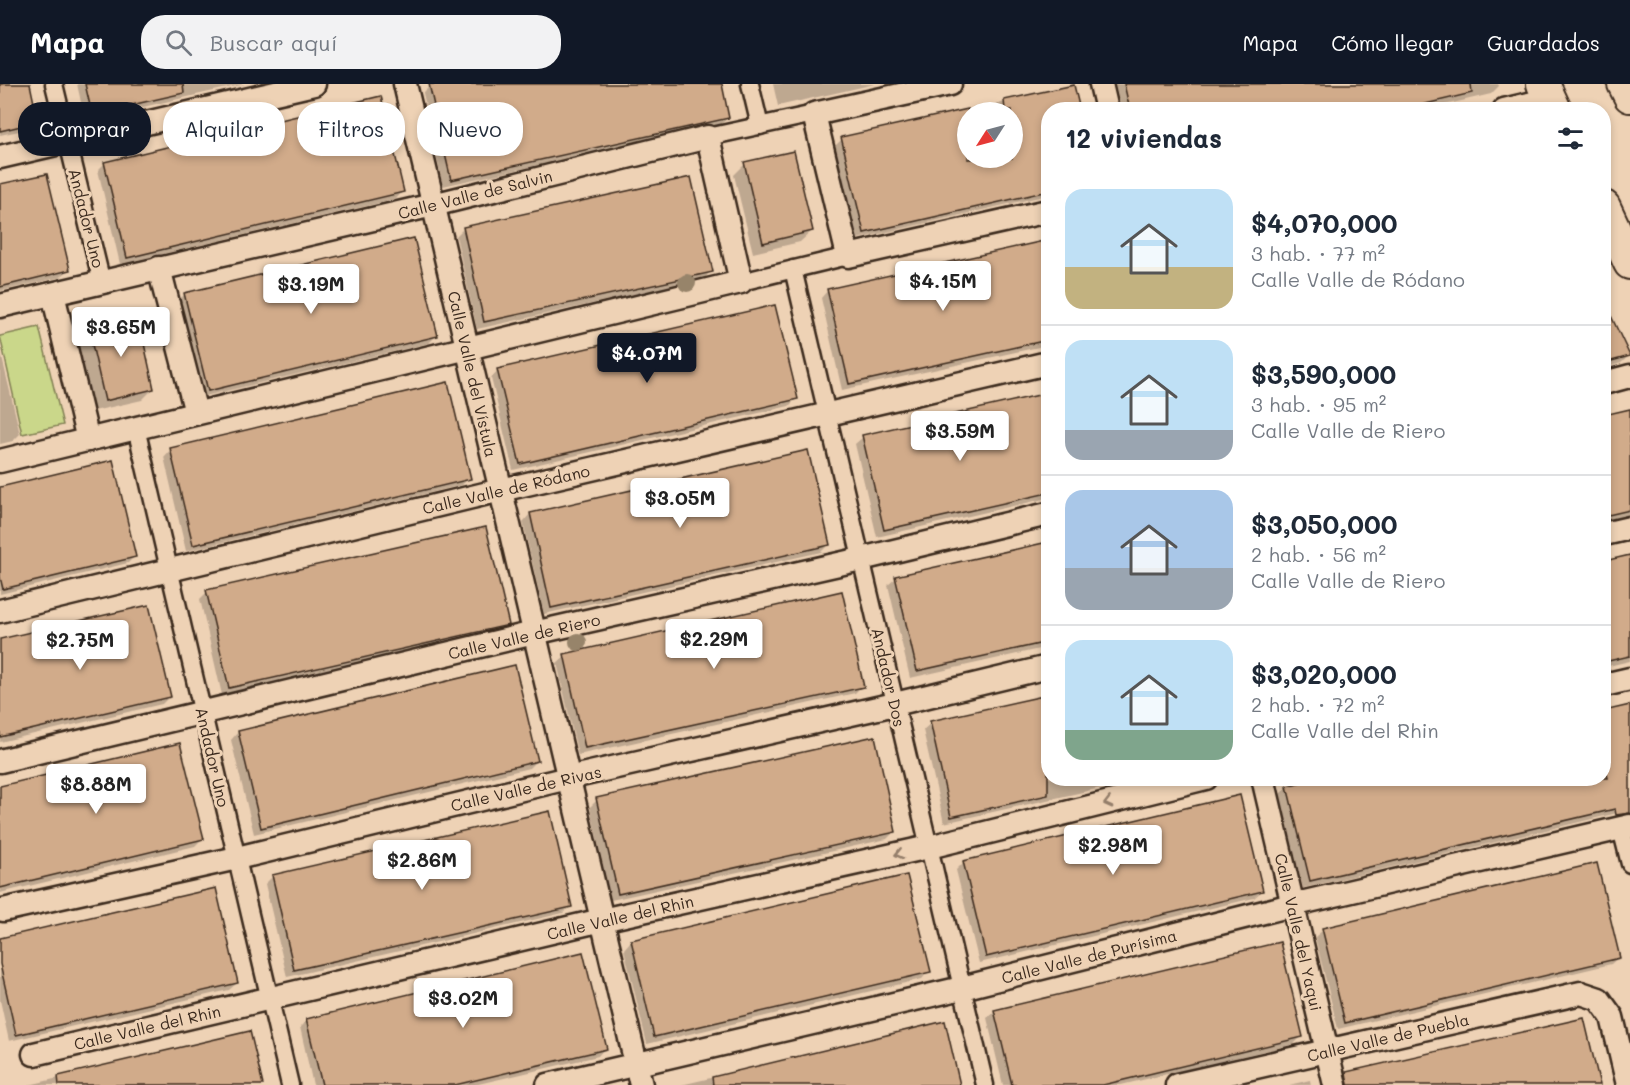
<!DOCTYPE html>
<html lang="es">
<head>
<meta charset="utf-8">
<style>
	body { margin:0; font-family:Mali,sans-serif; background:#f2f2f3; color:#1f2937; height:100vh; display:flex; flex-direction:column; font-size:22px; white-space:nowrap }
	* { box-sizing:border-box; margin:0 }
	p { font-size:20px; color:#747a83 }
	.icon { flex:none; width:33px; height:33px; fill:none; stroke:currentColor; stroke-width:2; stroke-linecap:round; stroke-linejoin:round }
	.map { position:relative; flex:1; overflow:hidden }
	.panel { position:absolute; left:1041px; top:18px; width:570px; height:684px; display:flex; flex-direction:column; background:#fff; border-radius:24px; box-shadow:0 3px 9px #0003 }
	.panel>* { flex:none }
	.top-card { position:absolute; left:18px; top:18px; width:570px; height:54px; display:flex; gap:12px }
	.needle { width:39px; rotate:234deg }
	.tools { position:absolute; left:957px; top:18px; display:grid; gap:12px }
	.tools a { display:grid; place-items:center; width:66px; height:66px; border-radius:50%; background:#fff; box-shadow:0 3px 9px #0003; font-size:30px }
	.price { position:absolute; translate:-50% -51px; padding:0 14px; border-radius:6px; background:#fff; color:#222; font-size:20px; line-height:39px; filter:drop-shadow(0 2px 3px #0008) }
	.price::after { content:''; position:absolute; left:50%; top:36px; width:18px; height:14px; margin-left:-9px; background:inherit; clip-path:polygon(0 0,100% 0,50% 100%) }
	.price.on { background:#111827; color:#fff }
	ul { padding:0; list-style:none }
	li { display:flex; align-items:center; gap:18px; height:150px; padding:0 24px }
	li+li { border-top:2px solid #e0e1e3 }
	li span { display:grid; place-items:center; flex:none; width:168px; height:120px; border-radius:18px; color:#555 }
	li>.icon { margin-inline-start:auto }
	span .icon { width:72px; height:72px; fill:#fffc; stroke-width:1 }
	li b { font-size:26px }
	h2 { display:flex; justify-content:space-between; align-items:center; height:72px; padding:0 24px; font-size:26px }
	.pill { padding:0 21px; border-radius:24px; background:#fff; box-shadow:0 3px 9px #0003; font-size:21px; line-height:54px }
	.pill.on { background:#111827; color:#fff }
	header { display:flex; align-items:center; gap:36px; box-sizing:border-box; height:84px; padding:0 30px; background:#111827; color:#fff }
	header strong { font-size:28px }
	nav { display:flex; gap:33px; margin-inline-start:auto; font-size:21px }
	.search { width:420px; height:54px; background:#f2f2f3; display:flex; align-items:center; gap:15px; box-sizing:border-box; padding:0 21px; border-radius:24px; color:#747a83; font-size:22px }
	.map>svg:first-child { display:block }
	.green { fill:#cad78a; stroke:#828054; stroke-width:1.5 }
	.shadow { fill:#0003; fill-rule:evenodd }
	.building { fill:#d1ab8a; stroke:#3b2a1e; stroke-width:1.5 }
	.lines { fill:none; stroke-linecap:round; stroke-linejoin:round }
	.pedestrian-casing { stroke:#3b2a1e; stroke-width:21 }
	.minor-casing { stroke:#3b2a1e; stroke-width:27 }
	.secondary-casing { stroke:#3b2a1e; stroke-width:36 }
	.pedestrian { stroke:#eed2b5; stroke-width:16 }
	.minor { stroke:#eed2b5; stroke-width:22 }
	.secondary { stroke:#eed2b5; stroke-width:32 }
	.tree { fill:#97846b }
	.oneway { stroke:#947e6a }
	.labels { text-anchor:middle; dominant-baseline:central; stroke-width:6; stroke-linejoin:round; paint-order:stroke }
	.street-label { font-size:16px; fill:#3b2a1e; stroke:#eed2b5 }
</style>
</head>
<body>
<header>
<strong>Mapa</strong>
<div class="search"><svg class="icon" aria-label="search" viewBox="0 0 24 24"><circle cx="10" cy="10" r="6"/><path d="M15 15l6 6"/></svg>Buscar aquí</div>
<nav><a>Mapa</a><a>Cómo llegar</a><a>Guardados</a></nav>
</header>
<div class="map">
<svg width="1630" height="1001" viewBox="0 0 1630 1001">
	<rect width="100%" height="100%" fill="#eed2b5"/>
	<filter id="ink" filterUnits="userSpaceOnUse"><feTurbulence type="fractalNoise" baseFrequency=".0167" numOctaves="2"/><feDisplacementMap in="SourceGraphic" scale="12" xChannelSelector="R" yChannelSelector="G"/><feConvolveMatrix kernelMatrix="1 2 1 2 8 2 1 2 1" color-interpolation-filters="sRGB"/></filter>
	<g filter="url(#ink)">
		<!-- green -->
		<polygon class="green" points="39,243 63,341 22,350 0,252"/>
		<!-- shadow -->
		<g class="shadow">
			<polygon points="0,0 28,0 37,37 29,45 0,51"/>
			<polygon points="77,0 245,0 85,36"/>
			<polygon points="439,0 720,0 728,34 720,41 443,102 423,9 430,2"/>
			<polygon points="773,0 875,0 778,22"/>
			<polygon points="1115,0 1498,0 1499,2 1491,10 1423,26 1121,26"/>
			<path d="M1073 3 1048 26V111L857 155 835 62 842 55ZM968 28H1012V74H968Z"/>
			<polygon points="105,79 403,107 396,115 120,180 98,86"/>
			<polygon points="745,80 812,147 800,158 753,169 734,91"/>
			<polygon points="0,102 69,185 61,193 0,207"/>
			<polygon points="464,144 711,187 704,195 477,245 456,152"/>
			<polygon points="1048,158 1048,261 842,306 821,214 828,206"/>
			<polygon points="185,210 436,252 429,259 201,313 177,218"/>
			<polygon points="1607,228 1629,272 1621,279 1604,284 1604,229"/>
			<polygon points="89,245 153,305 142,316 94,327 78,256"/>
			<polygon points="0,265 20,350 13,357 0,360"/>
			<polygon points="498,286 796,315 789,322 513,386 491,294"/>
			<polygon points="1048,310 1048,414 877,453 855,360 863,353"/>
			<polygon points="1630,327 1630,431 1604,437 1604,333"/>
			<polygon points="171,365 469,394 462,401 186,467 164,373"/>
			<polygon points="0,405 135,472 128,479 0,510"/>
			<polygon points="530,430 828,461 821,468 544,530 523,438"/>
			<polygon points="1048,460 1048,563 910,594 888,501 896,494"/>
			<polygon points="1630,472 1630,577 1604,583 1604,478"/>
			<polygon points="207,508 507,540 500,548 222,611 200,515"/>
			<polygon points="0,557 169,613 162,620 0,658"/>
			<polygon points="565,572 862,602 855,609 578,671 557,579"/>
			<polygon points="514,583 536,677 529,684 254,750 231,656 238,648"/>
			<polygon points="1048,612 1048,694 1145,694 944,739 923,646 931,639"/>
			<polygon points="1630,622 1630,726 1303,804 1280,710 1287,703 1604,694 1604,628"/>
			<polygon points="0,704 202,755 195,762 0,809"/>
			<polygon points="597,716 895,747 887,755 611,816 590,723"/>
			<polygon points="549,729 571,822 563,829 287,893 265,800 272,793"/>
			<polygon points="963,779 1262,807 1254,814 979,879 956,786"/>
			<polygon points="906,792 929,887 922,895 647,960 624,865 631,857"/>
			<polygon points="1323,846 1619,873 1611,880 1338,945 1315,853"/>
			<polygon points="0,855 237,899 229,906 9,957 0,916"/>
			<polygon points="995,927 1301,953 1294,960 1121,1001 1003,1001 987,934"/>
			<polygon points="307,936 605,964 598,972 474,1001 313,1001 300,943"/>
			<polygon points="944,939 959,1001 681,1001"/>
			<polygon points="249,949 261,1001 29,1001"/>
			<polygon points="1310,996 1311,1001 1289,1001"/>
		</g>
		<!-- building -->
		<g class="building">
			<polygon points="0,0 30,0 38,38 0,47"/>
			<polygon points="85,0 183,0 184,9 92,30"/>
			<polygon points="429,0 722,0 729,34 451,96"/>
			<polygon points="1124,0 1471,0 1472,9 1400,26 1130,26"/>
			<polygon points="1074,1 1080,26 1048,26 1048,107 864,149 841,53 968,25 968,75 1012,74 1012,26 1005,26 1004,16"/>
			<polygon points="381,12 404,108 127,174 104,78"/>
			<polygon points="794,67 813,147 763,159 744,78"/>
			<polygon points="47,90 70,186 0,203 0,100"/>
			<polygon points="691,93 713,188 484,238 463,143"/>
			<polygon points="414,154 438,252 208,307 184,209"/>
			<polygon points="1048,156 1048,256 849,300 827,205"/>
			<polygon points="1604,217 1630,272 1604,279"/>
			<polygon points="775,221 798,315 520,380 497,285"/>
			<polygon points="138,232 154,305 105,317 88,243"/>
			<polygon points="448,298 471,395 193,461 170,364"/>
			<polygon points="1048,309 1048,409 884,446 862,351"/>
			<polygon points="1630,325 1630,426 1604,432 1604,331"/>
			<polygon points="808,366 830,461 551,524 530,429"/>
			<polygon points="113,376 136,473 3,505 0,493 0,403"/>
			<polygon points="486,443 509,541 229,604 206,506"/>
			<polygon points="1048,458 1048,558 917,587 895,492"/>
			<polygon points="1630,471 1630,572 1604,578 1604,477"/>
			<polygon points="842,507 864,603 585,664 564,570"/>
			<polygon points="149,521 171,613 0,653 0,555"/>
			<polygon points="515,581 538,677 261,744 238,647"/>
			<polygon points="1048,611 1048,711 951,733 930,637"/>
			<polygon points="1630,621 1630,729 1616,731 1615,725 1310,797 1287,702 1316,694 1608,694 1604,677 1604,627"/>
			<polygon points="875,652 896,748 618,810 596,714"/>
			<polygon points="180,659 204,755 0,804 0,702"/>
			<polygon points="1240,711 1263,807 986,873 963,777"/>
			<polygon points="550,727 572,823 294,886 272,791"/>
			<polygon points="1597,779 1620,874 1345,939 1322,844"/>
			<polygon points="907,791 931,888 654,953 631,856"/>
			<polygon points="216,804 238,899 16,951 0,880 0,854"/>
			<polygon points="1280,858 1303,953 1103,1001 1012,1001 994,926"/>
			<polygon points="583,868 607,965 455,1001 322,1001 306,935"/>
			<polygon points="1584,934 1600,1001 1348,1001 1346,988"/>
			<polygon points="945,937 960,1001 713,1001 712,993"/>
			<polygon points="250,947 263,1001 59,1001 58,992"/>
		</g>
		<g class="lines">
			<defs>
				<g id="pedestrian">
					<polyline points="54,0 102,199"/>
					<polyline points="750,0 760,42"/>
					<polyline points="708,53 814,30"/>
					<polyline points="793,185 985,1001"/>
					<polyline points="741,198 848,172"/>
					<polyline points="136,344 290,1001"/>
					<polyline points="1621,744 1630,780"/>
				</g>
				<g id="minor">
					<polyline points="405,0 641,1001"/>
					<polyline points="950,0 814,30 848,172 1048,127"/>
					<polyline points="1101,0 1107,26"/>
					<polyline points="1504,26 1550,15"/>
					<polyline points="0,73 314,0"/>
					<polyline points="159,184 196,329"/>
					<polyline points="53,210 88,356"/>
					<polyline points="0,222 433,121 708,53 741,198 0,377"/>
					<polyline points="1604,299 1630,292"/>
					<polyline points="1604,450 1630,444"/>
					<polyline points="0,527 501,406 1048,279"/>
					<polyline points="1604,601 1630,595"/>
					<polyline points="0,677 534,549 861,475 1048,430"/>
					<polyline points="1263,694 1335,1001"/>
					<polyline points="3,826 237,774 568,694 895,620 1048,583"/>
					<polyline points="34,970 602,836 929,763 1206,694"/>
					<polyline points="548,1001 962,904 1292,821 1630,742"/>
					<polyline points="1177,1001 1581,909 1599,915 1612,933 1628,1001"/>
				</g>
				<g id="secondary">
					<polyline points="1543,0 1555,26"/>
					<polyline points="1624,0 1630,12"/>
					<polyline points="1604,123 1630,179"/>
				</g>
			</defs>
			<!-- pedestrian casing -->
			<use href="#pedestrian" class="pedestrian-casing"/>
			<!-- minor casing -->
			<use href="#minor" class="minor-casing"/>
			<!-- secondary casing -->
			<use href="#secondary" class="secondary-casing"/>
			<!-- pedestrian -->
			<use href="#pedestrian" class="pedestrian"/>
			<!-- minor -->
			<use href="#minor" class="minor"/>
			<!-- secondary -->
			<use href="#secondary" class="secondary"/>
		</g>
		<!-- trees -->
		<g class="tree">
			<circle cx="687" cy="199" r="9"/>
			<circle cx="578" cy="558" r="9"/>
		</g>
		<!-- one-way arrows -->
		<defs><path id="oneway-chevron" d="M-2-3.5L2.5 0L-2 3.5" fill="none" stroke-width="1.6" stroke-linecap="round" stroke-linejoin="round" transform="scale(1.5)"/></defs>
		<g class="oneway">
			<use href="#oneway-chevron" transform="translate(1108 719) rotate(166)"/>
			<use href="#oneway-chevron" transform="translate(899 770) rotate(167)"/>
		</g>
	</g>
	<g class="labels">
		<!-- street labels -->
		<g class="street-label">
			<text transform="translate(475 110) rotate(-14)">Calle Valle de Salvin</text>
			<text transform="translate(87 134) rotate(76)">Andador Uno</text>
			<text transform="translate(473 290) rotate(77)">Calle Valle del Vístula</text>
			<text transform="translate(506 405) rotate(-13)">Calle Valle de Ródano</text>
			<text transform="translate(524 552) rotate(-13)">Calle Valle de Riero</text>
			<text transform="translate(889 593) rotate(77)">Andador Dos</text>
			<text transform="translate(213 673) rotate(77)">Andador Uno</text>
			<text transform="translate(526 704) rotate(-13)">Calle Valle de Rivas</text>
			<text transform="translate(620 833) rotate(-13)">Calle Valle del Rhin</text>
			<text transform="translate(1299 848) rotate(77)">Calle Valle del Yaqui</text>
			<text transform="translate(1089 872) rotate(-14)">Calle Valle de Purísima</text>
			<text transform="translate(147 943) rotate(-13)">Calle Valle del Rhin</text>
			<text transform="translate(1388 953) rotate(-13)">Calle Valle de Puebla</text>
		</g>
	</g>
</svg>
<div class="tools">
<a><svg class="needle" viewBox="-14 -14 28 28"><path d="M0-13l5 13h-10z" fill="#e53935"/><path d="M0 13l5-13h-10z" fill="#747a83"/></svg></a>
</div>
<b class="price" style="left:943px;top:228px">$4.15M</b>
<b class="price" style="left:311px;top:231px">$3.19M</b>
<b class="price" style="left:121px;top:274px">$3.65M</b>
<b class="price on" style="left:647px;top:300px">$4.07M</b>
<b class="price" style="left:960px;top:378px">$3.59M</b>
<b class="price" style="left:680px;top:445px">$3.05M</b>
<b class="price" style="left:714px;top:586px">$2.29M</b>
<b class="price" style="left:80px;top:587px">$2.75M</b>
<b class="price" style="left:96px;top:731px">$8.88M</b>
<b class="price" style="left:1113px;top:792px">$2.98M</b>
<b class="price" style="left:422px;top:807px">$2.86M</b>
<b class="price" style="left:463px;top:945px">$3.02M</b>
<div class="top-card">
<a class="pill on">Comprar</a>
<a class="pill">Alquilar</a>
<a class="pill">Filtros</a>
<a class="pill">Nuevo</a>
</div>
<section class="panel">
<h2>12 viviendas<svg class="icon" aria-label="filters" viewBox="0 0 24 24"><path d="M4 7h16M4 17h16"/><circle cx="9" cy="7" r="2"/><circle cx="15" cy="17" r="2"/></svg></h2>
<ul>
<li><span style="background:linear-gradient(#bfe0f5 65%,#c2b280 0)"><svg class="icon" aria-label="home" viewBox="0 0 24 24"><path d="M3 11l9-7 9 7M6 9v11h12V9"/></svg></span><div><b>$4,070,000</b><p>3 hab. · 77 m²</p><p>Calle Valle de Ródano</p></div></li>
<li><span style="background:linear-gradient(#bfe0f5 75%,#9aa5b1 0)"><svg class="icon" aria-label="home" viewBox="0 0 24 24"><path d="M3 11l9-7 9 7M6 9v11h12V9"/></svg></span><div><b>$3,590,000</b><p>3 hab. · 95 m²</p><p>Calle Valle de Riero</p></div></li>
<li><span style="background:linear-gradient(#a9c7e8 65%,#9aa5b1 0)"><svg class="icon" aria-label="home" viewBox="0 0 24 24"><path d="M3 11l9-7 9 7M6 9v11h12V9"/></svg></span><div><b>$3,050,000</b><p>2 hab. · 56 m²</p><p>Calle Valle de Riero</p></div></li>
<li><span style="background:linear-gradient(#bfe0f5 75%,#7fa58c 0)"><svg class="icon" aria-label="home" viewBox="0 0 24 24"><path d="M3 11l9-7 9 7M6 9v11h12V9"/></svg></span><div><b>$3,020,000</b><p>2 hab. · 72 m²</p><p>Calle Valle del Rhin</p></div></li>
</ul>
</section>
</div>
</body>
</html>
